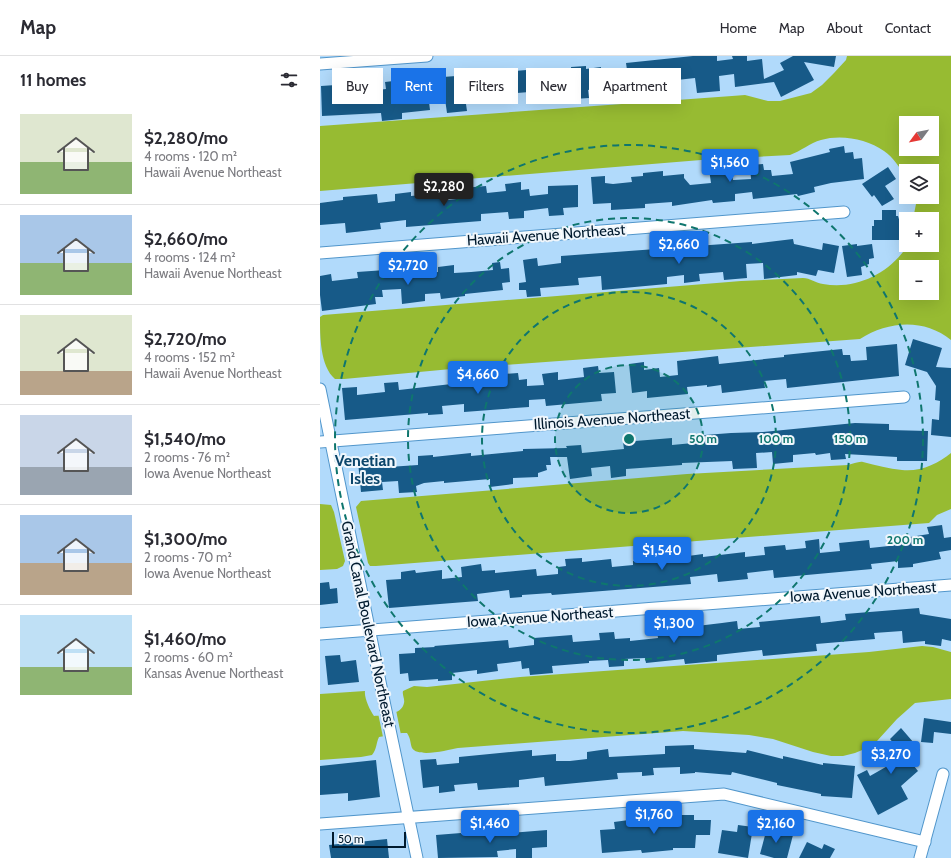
<!DOCTYPE html>
<html lang="en">
<head>
<meta charset="utf-8">
<style>
	body { margin:0; font-family:Cabin,sans-serif; background:#f2f2f3; color:#2b2b33; height:100vh; display:flex; flex-direction:column; font-size:15px; white-space:nowrap }
	* { box-sizing:border-box; margin:0 }
	p { font-size:13px; color:#7c7c81 }
	.icon { flex:none; width:22px; height:22px; fill:none; stroke:currentColor; stroke-width:2; stroke-linecap:round; stroke-linejoin:round }
	.map { position:relative; flex:1; overflow:hidden }
	.side { display:flex; flex-direction:column; background:#fff; width:320px }
	.side>* { flex:none }
	.guide { position:absolute; left:12px; top:12px; width:380px; height:36px; display:flex; gap:8px }
	.needle { width:26px; rotate:238deg }
	.tools { position:absolute; left:579px; top:60px; display:grid; gap:8px }
	.tools a { display:grid; place-items:center; width:40px; height:40px; border-radius:0px; background:#fff; box-shadow:0 4px 16px #0002; font-size:20px }
	.scale { position:absolute; left:12px; bottom:10px; width:74px; box-sizing:border-box; padding-left:4px; border:2px solid #001a2e; border-top:0; font-size:11px; line-height:14px; white-space:nowrap; color:#001a2e; -webkit-text-stroke:3px #eff6fc; paint-order:stroke }
	.price { position:absolute; translate:-50% -34px; padding:0 9px; border-radius:4px; background:#1a73e8; color:#fff; font-size:13px; line-height:26px; filter:drop-shadow(0 1px 2px #0008) }
	.price::after { content:''; position:absolute; left:50%; top:24px; width:12px; height:9px; margin-left:-6px; background:inherit; clip-path:polygon(0 0,100% 0,50% 100%) }
	.price.current { background:#222; color:#fff }
	ul { padding:0; list-style:none }
	li { display:flex; align-items:center; gap:12px; height:100px; padding:0 20px }
	li+li { border-top:1px solid #e1e1e2 }
	li span { display:grid; place-items:center; flex:none; width:112px; height:80px; border-radius:0px; color:#555 }
	li>.icon { margin-inline-start:auto }
	span .icon { width:48px; height:48px; fill:#fffc; stroke-width:1 }
	li b { font-size:17px }
	h2 { display:flex; justify-content:space-between; align-items:center; height:48px; padding:0 20px; font-size:17px }
	.pill { padding:0 14px; border-radius:0px; background:#fff; box-shadow:0 4px 16px #0002; font-size:14px; line-height:36px }
	.pill.current { background:#1a73e8; color:#fff }
	header { display:flex; align-items:center; gap:24px; box-sizing:border-box; height:56px; padding:0 20px; background:#fff; border-bottom:1px solid #e1e1e2 }
	header strong { font-size:19px }
	nav { display:flex; gap:22px; margin-inline-start:auto; font-size:14px }
	main { display:flex; flex:1; min-height:0 }
	.map>svg:first-child { display:block }
	.water { fill:#97bb32; fill-rule:evenodd }
	.pier { fill:#b1dafb }
	.building { fill:#175a88 }
	.lines { fill:none; stroke-linecap:round; stroke-linejoin:round }
	.minor-casing { stroke:#5196cb; stroke-width:13 }
	.minor { stroke:#fff; stroke-width:11 }
	.ring { fill:none; stroke:#0f766e; stroke-width:2; stroke-dasharray:7 5 }
	.labels { text-anchor:middle; dominant-baseline:central; stroke-width:4; stroke-linejoin:round; paint-order:stroke }
	.street-label { font-size:15px; fill:#001a2e; stroke:#eff6fc }
	.neighbourhood-label { font-size:16px; font-weight:bold; fill:#0b456a; stroke:#eff6fc }
	.centre { fill:#0f766e; stroke:#eff6fc; stroke-width:2 }
	.ring-label { font-size:12px; text-anchor:middle; font-weight:bold; fill:#0f766e; stroke:#eff6fc; stroke-width:4; stroke-linejoin:round; paint-order:stroke }
</style>
</head>
<body>
<header>
<strong>Map</strong>
<nav><a>Home</a><a>Map</a><a>About</a><a>Contact</a></nav>
</header>
<main>
<section class="side">
<h2>11 homes<svg class="icon" aria-label="filters" viewBox="0 0 24 24"><path d="M4 7h16M4 17h16"/><circle cx="9" cy="7" r="2"/><circle cx="15" cy="17" r="2"/></svg></h2>
<ul>
<li><span style="background:linear-gradient(#dfe7d0 60%,#8fb573 0)"><svg class="icon" aria-label="home" viewBox="0 0 24 24"><path d="M3 11l9-7 9 7M6 9v11h12V9"/></svg></span><div><b>$2,280/mo</b><p>4 rooms · 120 m²</p><p>Hawaii Avenue Northeast</p></div></li>
<li><span style="background:linear-gradient(#a9c7e8 60%,#8fb573 0)"><svg class="icon" aria-label="home" viewBox="0 0 24 24"><path d="M3 11l9-7 9 7M6 9v11h12V9"/></svg></span><div><b>$2,660/mo</b><p>4 rooms · 124 m²</p><p>Hawaii Avenue Northeast</p></div></li>
<li><span style="background:linear-gradient(#dfe7d0 70%,#b9a48a 0)"><svg class="icon" aria-label="home" viewBox="0 0 24 24"><path d="M3 11l9-7 9 7M6 9v11h12V9"/></svg></span><div><b>$2,720/mo</b><p>4 rooms · 152 m²</p><p>Hawaii Avenue Northeast</p></div></li>
<li><span style="background:linear-gradient(#c9d6e8 65%,#9aa5b1 0)"><svg class="icon" aria-label="home" viewBox="0 0 24 24"><path d="M3 11l9-7 9 7M6 9v11h12V9"/></svg></span><div><b>$1,540/mo</b><p>2 rooms · 76 m²</p><p>Iowa Avenue Northeast</p></div></li>
<li><span style="background:linear-gradient(#a9c7e8 60%,#b9a48a 0)"><svg class="icon" aria-label="home" viewBox="0 0 24 24"><path d="M3 11l9-7 9 7M6 9v11h12V9"/></svg></span><div><b>$1,300/mo</b><p>2 rooms · 70 m²</p><p>Iowa Avenue Northeast</p></div></li>
<li><span style="background:linear-gradient(#bfe0f5 65%,#8fb573 0)"><svg class="icon" aria-label="home" viewBox="0 0 24 24"><path d="M3 11l9-7 9 7M6 9v11h12V9"/></svg></span><div><b>$1,460/mo</b><p>2 rooms · 60 m²</p><p>Kansas Avenue Northeast</p></div></li>
</ul>
</section>
<div class="map">
<svg width="631" height="802" viewBox="0 0 631 802">
	<rect width="100%" height="100%" fill="#b1dafb"/>
	<!-- water -->
	<g class="water">
		<path d="M527 0H631V284C604 262 568 265 540 283L142 312 24 323H15C0 310 0 280 0 261L3 259 421 225 483 222C490 222 496 227 503 228 537 234 570 217 588 189H612V163H593L596 148 595 141H612V115H586V121C580 112 573 101 564 95 547 83 521 78 501 84 490 87 481 95 470 99L381 104 0 135V70L412 40 425 39 448 45H460L491 37 502 29 514 17 526 4ZM586 67H612V93H586ZM586 211H612V237H586Z"/>
		<path d="M631 397V453L617 459 609 467 56 510H50L48 507 36 451 41 445 367 418 528 409C533 408 539 405 543 406 556 409 569 413 582 414 600 416 618 408 631 397Z"/>
		<polygon points="0,448 11,449 14,456 25,505 23,510 17,513 0,514"/>
		<path d="M602 590 613 591 631 596V643L595 647 577 663 557 685 547 692 535 697 523 700H511L493 696 453 683 429 679 363 675 138 692C128 694 98 702 92 692 90 687 91 683 87 677H82L59 681C56 687 57 693 52 699L41 701 0 704V638L45 635C44 642 50 654 54 660 63 659 82 659 84 647 85 643 82 639 83 635L94 630 107 631 200 621 549 596Z"/>
	</g>
	<!-- pier -->
	<polygon class="pier" points="76,654 81,679 63,681 58,657"/>
	<!-- building -->
	<g class="building">
		<polygon points="373,0 397,0 397,5 413,3 412,0 427,0 427,5 442,3 444,23 464,14 460,7 473,0 516,0 514,11 484,6 494,24 461,41 454,26 415,31 414,18 399,20 400,35 377,37 375,22 348,25 349,32 302,38 302,30 294,31 293,23 278,24 277,32 268,34 269,42 254,43 251,11 266,10 266,13 281,11 281,17 307,14 306,7"/>
		<polygon points="219,13 219,18 236,17 237,38 225,44 210,45 209,36 186,38 186,46 171,47 171,46 146,48 147,55 127,57 125,43 109,46 110,54 82,57 82,63 62,65 61,57 2,60 1,30 16,29 16,37 32,37 66,33 65,26 99,22 100,30 107,29 108,38 125,36 123,21 136,20 137,27 169,24 168,17"/>
		<polygon points="524,90 525,97 533,96 534,103 542,102 544,123 511,127 494,131 495,136 478,140 477,138 433,143 432,136 415,138 415,145 393,147 392,144 352,150 352,146 325,148 325,152 291,154 291,147 273,148 271,121 285,120 285,127 293,128 312,126 311,121 323,120 323,117 343,115 343,120 364,118 364,122 370,129 391,127 389,113 404,112 405,118 412,118 413,124 431,123 430,109 443,108 444,114 451,114 452,120 473,118 470,106 510,96 509,93"/>
		<polygon points="568,111 576,123 565,130 574,143 562,150 554,139 552,141 542,128"/>
		<polygon points="201,126 201,134 209,133 210,140 228,138 228,130 258,129 258,151 243,152 244,159 229,160 228,152 204,155 204,162 189,163 188,156 161,158 161,165 86,171 86,164 60,167 61,173 26,177 25,167 0,169 0,147 23,144 23,141 57,138 58,147 75,145 75,138 91,136 91,140 121,137 121,145 144,142 143,132 166,130 167,137 186,135 185,128"/>
		<polygon points="562,154 576,154 576,160 578,160 581,170 583,169 583,179 580,179 579,184 552,184 552,170 554,170 554,164 562,164"/>
		<polygon points="473,183 474,188 502,194 503,187 519,190 514,217 498,214 496,220 477,216 477,219 444,223 443,207 426,208 427,222 404,224 403,216 379,218 380,225 364,227 364,219 347,221 347,228 282,234 281,220 258,222 259,229 220,232 221,240 207,241 206,234 199,234 199,227 206,226 203,204 217,202 218,210 241,207 241,200 336,193 337,200 353,199 353,200 377,197 376,190 432,186 432,188"/>
		<polygon points="537,188 537,190 552,188 554,202 549,203 549,208 541,211 542,219 527,221 522,190"/>
		<polygon points="180,206 181,213 189,212 190,226 182,227 183,234 145,238 145,240 121,243 120,237 105,238 105,245 82,248 81,233 62,234 63,241 55,241 56,248 2,255 0,239 0,220 11,218 12,225 38,222 37,216 94,212 95,219 118,216 118,211 134,209 134,217 151,216 173,214 172,207"/>
		<polygon points="593,283 622,292 616,311 631,312 631,381 611,379 612,363 619,364 620,345 615,344 616,330 607,316 585,309"/>
		<polygon points="577,288 579,320 467,332 466,323 444,325 445,332 402,337 401,329 387,331 387,329 367,331 368,338 327,342 327,335 312,337 309,308 324,306 324,314 339,312 340,321 358,319 357,305 398,300 399,308 464,301 464,299 522,293 523,299 530,299 531,305 547,304 546,291"/>
		<polygon points="278,310 279,317 294,316 296,337 281,338 282,345 226,350 225,343 209,344 209,351 144,356 144,348 122,350 123,358 108,359 108,357 25,364 22,332 37,331 37,339 65,336 64,327 78,326 79,334 149,326 148,320 163,318 164,325 183,323 183,318 198,317 199,324 207,323 207,330 224,329 222,318 238,316 238,324 264,321 263,312"/>
		<polygon points="535,367 569,368 569,374 608,375 607,405 577,405 577,401 525,398 526,403 511,404 510,397 496,399 495,397 473,399 473,406 453,408 452,396 436,397 437,412 413,413 412,405 362,407 362,409 306,413 306,420 291,422 290,410 271,412 272,420 250,423 247,401 230,401 231,409 226,409 227,414 218,417 218,421 193,422 193,428 170,431 170,423 124,427 124,425 104,427 96,430 97,436 79,437 78,425 62,426 63,434 41,436 38,406 53,405 54,412 98,409 98,400 113,399 113,401 151,397 151,400 203,395 203,393 247,392 246,390 261,389 262,397 304,393 303,386 352,382 352,389 373,387 372,380 411,377 443,376"/>
		<polygon points="622,469 624,482 631,481 631,494 619,496 621,503 593,508 593,511 578,512 578,505 551,508 552,513 454,522 453,514 427,517 428,523 398,526 397,518 370,521 371,528 232,539 231,537 202,539 202,541 190,542 189,534 157,538 158,545 69,552 66,524 81,523 81,516 95,514 96,517 122,514 122,523 142,521 141,511 161,508 162,515 175,514 175,517 216,513 217,520 238,518 238,511 246,510 245,503 262,502 262,506 291,503 292,511 313,509 313,505 353,503 353,502 383,498 383,501 425,496 425,501 445,499 444,491 465,489 466,494 486,492 485,485 499,483 500,497 520,495 519,487 549,484 550,492 569,490 568,482 590,480 590,481 609,478 607,471"/>
		<polygon points="9,526 10,533 17,532 18,547 0,549 0,527"/>
		<polygon points="599,552 600,558 631,563 631,585 622,583 621,590 605,588 605,585 583,587 582,575 554,577 555,583 496,588 497,595 443,600 442,594 397,599 397,605 365,608 364,603 326,607 325,602 304,603 304,610 289,611 288,604 269,605 269,607 232,610 233,617 210,619 209,612 202,613 201,605 177,608 178,615 157,618 157,614 132,617 132,624 118,625 118,623 89,625 88,617 80,618 79,598 95,597 95,592 115,591 114,590 188,584 189,592 214,589 214,582 252,579 253,586 280,584 279,577 294,576 295,583 310,582 310,585 338,582 337,575 352,573 353,580 378,577 377,570 402,567 417,565 418,573 440,571 439,566 500,560 501,567 526,564 525,558"/>
		<polygon points="20,599 21,606 36,604 39,626 8,629 5,600"/>
		<polygon points="604,662 631,666 631,678 614,676 613,687 601,686"/>
		<polygon points="581,672 600,694 589,704 598,715 581,730 588,743 558,759 537,719 547,714 550,720 571,708 563,698 574,688 570,683"/>
		<polygon points="374,689 374,693 426,697 427,694 463,703 463,700 503,709 503,707 535,710 532,742 501,740 501,738 457,729 457,727 412,716 411,719 375,716 375,717 360,718 360,711 333,712 334,719 322,720 322,716 297,717 298,723 225,730 224,721 199,724 199,731 184,732 158,734 157,727 134,729 135,735 119,737 119,730 103,732 100,704 116,703 117,709 139,707 139,701 212,694 212,700 236,698 236,705 250,705 267,703 267,696 288,693 289,701 345,698 345,690"/>
		<polygon points="56,704 60,741 28,745 28,737 0,739 0,710"/>
		<polygon points="361,759 374,759 374,764 391,764 390,779 376,779 375,792 353,792 353,794 322,797 321,794 282,797 280,774 295,773 294,766 309,764 309,766 361,760"/>
		<polygon points="418,769 433,771 428,802 398,797 402,774 417,776"/>
		<polygon points="447,772 473,779 467,802 454,802 440,798"/>
		<polygon points="190,773 190,777 227,774 227,791 212,792 212,802 196,802 196,793 177,795 178,801 118,802 116,779 141,777 141,778"/>
		<polygon points="67,783 69,802 11,802 9,789"/>
		<polygon points="487,786 502,793 504,788 515,793 510,802 479,802"/>
	</g>
	<g class="lines">
		<defs>
			<g id="minor">
				<polyline points="0,8 107,0"/>
				<polyline points="0,197 524,156"/>
				<polyline points="0,333 65,650 97,802"/>
				<polyline points="0,386 584,341"/>
				<polyline points="0,578 631,529"/>
				<polyline points="0,768 404,738 605,786"/>
				<polyline points="600,802 623,718"/>
			</g>
		</defs>
		<!-- minor casing -->
		<use href="#minor" class="minor-casing"/>
		<!-- minor -->
		<use href="#minor" class="minor"/>
	</g>
	<!-- distance rings -->
	<circle cx="309" cy="383" r="74" fill="#0f766e" fill-opacity=".12"/>
	<g class="ring">
		<circle cx="309" cy="383" r="74"/>
		<circle cx="309" cy="383" r="147"/>
		<circle cx="309" cy="383" r="221"/>
		<circle cx="309" cy="383" r="294"/>
	</g>
	<g class="labels">
		<!-- street labels -->
		<g class="street-label">
			<text transform="translate(226 179) rotate(-4)">Hawaii Avenue Northeast</text>
			<text transform="translate(292 363) rotate(-4)">Illinois Avenue Northeast</text>
			<text transform="translate(543 536) rotate(-4)">Iowa Avenue Northeast</text>
			<text transform="translate(220 561) rotate(-4)">Iowa Avenue Northeast</text>
			<text transform="translate(48 568) rotate(78)">Grand Canal Boulevard Northeast</text>
		</g>
		<!-- neighbourhood labels -->
		<g class="neighbourhood-label">
			<text x="45" y="404">Venetian<tspan x="45" dy="18">Isles</tspan></text>
		</g>
	</g>
	<circle cx="309" cy="383" r="6" class="centre"/>
	<g class="ring-label">
		<text x="383" y="387">50 m</text>
		<text x="456" y="387">100 m</text>
		<text x="530" y="387">150 m</text>
		<text x="585" y="488">200 m</text>
	</g>
</svg>
<div class="tools">
<a><svg class="needle" viewBox="-14 -14 28 28"><path d="M0-13l5 13h-10z" fill="#e53935"/><path d="M0 13l5-13h-10z" fill="#7c7c81"/></svg></a>
<a><svg class="icon" aria-label="layers" viewBox="0 0 24 24"><path d="M12 4l9 5-9 5-9-5zM3 14l9 5 9-5"/></svg></a>
<a>+</a>
<a>−</a>
</div>
<div class="scale">50 m</div>
<b class="price" style="left:410px;top:127px">$1,560</b>
<b class="price current" style="left:124px;top:151px">$2,280</b>
<b class="price" style="left:359px;top:209px">$2,660</b>
<b class="price" style="left:88px;top:230px">$2,720</b>
<b class="price" style="left:158px;top:339px">$4,660</b>
<b class="price" style="left:342px;top:515px">$1,540</b>
<b class="price" style="left:354px;top:588px">$1,300</b>
<b class="price" style="left:571px;top:719px">$3,270</b>
<b class="price" style="left:334px;top:779px">$1,760</b>
<b class="price" style="left:170px;top:788px">$1,460</b>
<b class="price" style="left:456px;top:788px">$2,160</b>
<div class="guide">
<a class="pill">Buy</a>
<a class="pill current">Rent</a>
<a class="pill">Filters</a>
<a class="pill">New</a>
<a class="pill">Apartment</a>
</div>
</div>
</main>
</body>
</html>
